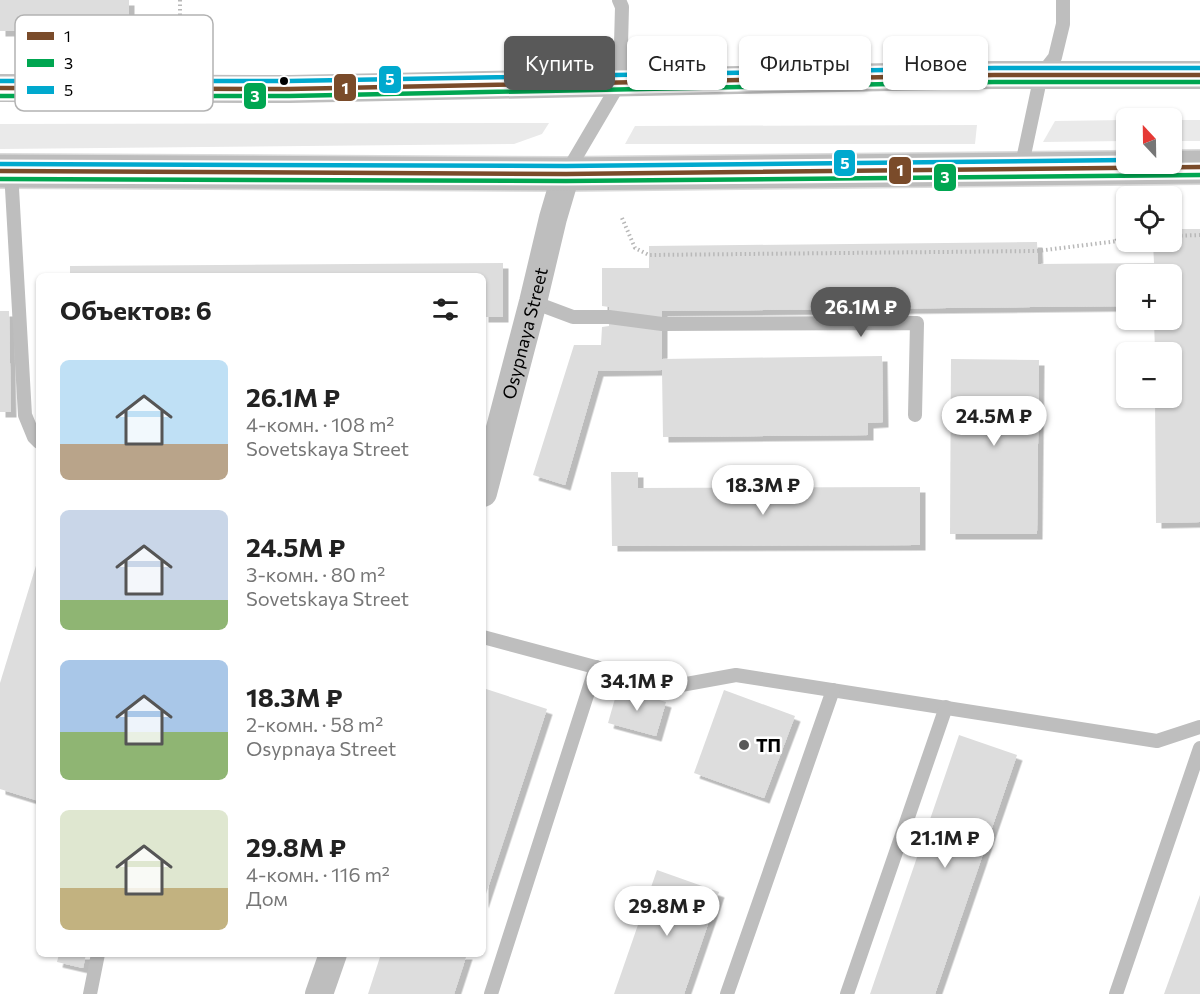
<!DOCTYPE html>
<html lang="ru">
<head>
<meta charset="utf-8">
<style>
	body { margin:0; font-family:Commissioner,sans-serif; background:#f2f2f2; color:#222; height:100vh; display:flex; flex-direction:column; font-size:22px; white-space:nowrap }
	* { box-sizing:border-box; margin:0 }
	p { font-size:20px; color:#767676 }
	.icon { flex:none; width:33px; height:33px; fill:none; stroke:currentColor; stroke-width:2; stroke-linecap:round; stroke-linejoin:round }
	.map { position:relative; flex:1; overflow:hidden }
	.side { position:absolute; left:36px; top:273px; width:450px; height:684px; display:flex; flex-direction:column; background:#fff; border-radius:9px; box-shadow:0 2px 4px #0004 }
	.side>* { flex:none }
	.top-card { position:absolute; left:504px; top:36px; width:570px; height:54px; display:flex; gap:12px }
	.needle { width:39px; rotate:338deg }
	.buttons { position:absolute; left:1116px; top:108px; display:grid; gap:12px }
	.buttons a { display:grid; place-items:center; width:66px; height:66px; border-radius:9px; background:#fff; box-shadow:0 2px 4px #0004; font-size:30px }
	.price { position:absolute; translate:-50% -51px; padding:0 14px; border-radius:21px; background:#fff; color:#222; font-size:20px; line-height:39px; filter:drop-shadow(0 2px 3px #0008) }
	.price::after { content:''; position:absolute; left:50%; top:36px; width:18px; height:14px; margin-left:-9px; background:inherit; clip-path:polygon(0 0,100% 0,50% 100%) }
	.price.selected { background:#595959; color:#fff }
	ul { padding:0; list-style:none }
	li { display:flex; align-items:center; gap:18px; height:150px; padding:0 24px }
	li span { display:grid; place-items:center; flex:none; width:168px; height:120px; border-radius:9px; color:#555 }
	li>.icon { margin-inline-start:auto }
	span .icon { width:72px; height:72px; fill:#fffc; stroke-width:1 }
	li b { font-size:26px }
	h2 { display:flex; justify-content:space-between; align-items:center; height:72px; padding:0 24px; font-size:26px }
	.tag { padding:0 21px; border-radius:9px; background:#fff; box-shadow:0 2px 4px #0004; font-size:21px; line-height:54px }
	.tag.selected { background:#595959; color:#fff }
	.map>svg:first-child { display:block }
	.green { fill:#eaeaea }
	.building { fill:#ddd; filter:url(#shadow) }
	.lines { fill:none; stroke-linecap:round; stroke-linejoin:round }
	.primary-casing { stroke:#dbdbdb; stroke-width:36 }
	.path { stroke:#b8b8b8; stroke-width:4; stroke-dasharray:1.5 3; stroke-linecap:butt }
	.service { stroke:#bebebe; stroke-width:14 }
	.minor { stroke:#bebebe; stroke-width:28 }
	.primary { stroke:#bdbdbd; stroke-width:33 }
	.bus-1-casing { stroke:#fff; stroke-width:9 }
	.bus-2-casing { stroke:#fff; stroke-width:9 }
	.bus-3-casing { stroke:#fff; stroke-width:9 }
	.bus-1 { stroke:#7a4b2a; stroke-width:4.5 }
	.bus-2 { stroke:#00a651; stroke-width:4.5 }
	.bus-3 { stroke:#00a9ce; stroke-width:4.5 }
	.bus-dot { fill:#000; stroke:#fff; stroke-width:2 }
	.poi-dot { fill:#595959; stroke:#fff; stroke-width:2 }
	.labels { text-anchor:middle; dominant-baseline:central; stroke-width:5; stroke-linejoin:round; paint-order:stroke }
	.street-label { font-size:18px; fill:#000; stroke:#fff }
	.poi-label { font-size:18px; font-weight:bold; fill:#000; stroke:#fff; text-anchor:start }
	.key { fill:#fff; stroke:#b2b2b2; stroke-width:1.5 }
	.key-label { font-size:16px; fill:#000 }
	.line-badge { stroke:#fff; stroke-width:2 }
	.badge-label { font-size:16px; text-anchor:middle; font-weight:bold; fill:#fff }
</style>
</head>
<body>
<div class="map">
<svg width="1200" height="994" viewBox="0 0 1200 994">
	<defs>
		<filter id="shadow"><feDropShadow dx="5.5" dy="5.5" stdDeviation="0" flood-color="#0004"/></filter>
	</defs>
	<rect width="100%" height="100%" fill="#fff"/>
	<!-- green -->
	<g class="green">
		<polygon points="1126,120 1126,141 1043,142 1055,121"/>
		<rect x="1172" y="120" width="28" height="21"/>
		<polygon points="549,123 542,134 514,144 0,149 0,124"/>
		<polygon points="977,125 975,144 625,144 635,126"/>
	</g>
	<!-- building -->
	<g class="building">
		<polygon points="0,0 129,0 129,30 0,31"/>
		<polygon points="1172,229 1200,229 1200,522 1156,523 1155,398 1172,398 1172,352 1155,352 1154,320 1172,320 1172,274 1126,274 1126,306 662,311 662,359 882,356 883,422 868,423 868,435 663,437 662,370 598,371 565,485 533,475 574,345 601,345 602,327 609,326 609,307 602,306 602,268 649,268 649,246 1037,242 1038,264 1154,263 1153,242 1172,242"/>
		<polygon points="503,263 503,317 483,317 483,276 70,276 70,266"/>
		<polygon points="0,311 9,311 11,412 0,412"/>
		<polygon points="951,359 1039,360 1037,534 950,534"/>
		<polygon points="611,472 638,472 638,488 920,487 920,545 612,546"/>
		<polygon points="38,559 39,559 39,801 0,789 0,683"/>
		<polygon points="483,688 547,709 483,903"/>
		<polygon points="618,688 666,702 656,736 608,723"/>
		<polygon points="724,690 795,716 764,798 694,773"/>
		<polygon points="959,735 1017,755 935,994 870,994"/>
		<polygon points="657,870 719,892 684,994 614,994"/>
		<polygon points="1200,895 1200,994 1164,994"/>
		<polygon points="59,954 86,954 83,968 57,962"/>
		<polygon points="381,954 467,954 454,994 368,994"/>
	</g>
	<g class="lines">
		<defs>
			<polyline id="primary" points="0,171 566,174 1200,167"/>
		</defs>
		<!-- primary casing -->
		<use href="#primary" class="primary-casing"/>
		<!-- path -->
		<g class="path">
			<polyline points="180,0 180,32"/>
			<polyline points="622,218 635,248 649,255 1037,251 1126,240"/>
			<polyline points="1172,236 1200,235"/>
			<polyline points="1116,241 1126,227"/>
		</g>
		<!-- service -->
		<g class="service">
			<polyline points="1021,169 1041,75 1055,57 1063,24 1063,0"/>
			<polyline points="11,171 25,415 34,437 39,442"/>
			<polyline points="567,172 620,82 622,7 619,0"/>
			<polyline points="533,302 573,317 609,317 662,324 917,323 915,415"/>
			<polyline points="483,637 670,687 736,675 1157,741 1200,727"/>
			<polyline points="90,994 98,954"/>
			<polyline points="491,994 596,667"/>
			<polyline points="727,994 833,690"/>
			<polyline points="847,994 946,707"/>
			<polyline points="1116,994 1200,748"/>
		</g>
		<!-- minor -->
		<g class="minor">
			<polyline points="0,88 289,89 994,75 1200,75"/>
			<path id="s1" d="M483 493 533 302 553 218 566 174"/>
			<polyline points="319,994 333,954"/>
		</g>
		<!-- primary -->
		<use href="#primary" class="primary"/>
		<defs>
			<g id="bus-1">
				<polyline points="0,88 289,89 994,75 1200,75"/>
				<polyline points="0,171 566,174 1200,167"/>
			</g>
			<g id="bus-2">
				<polyline points="0,96 289,96 994,82 1200,82"/>
				<polyline points="0,179 566,181 1200,175"/>
			</g>
			<g id="bus-3">
				<polyline points="0,81 289,81 994,68 1200,68"/>
				<polyline points="0,164 566,166 1126,160"/>
			</g>
		</defs>
		<!-- bus-1 casing -->
		<use href="#bus-1" class="bus-1-casing"/>
		<!-- bus-2 casing -->
		<use href="#bus-2" class="bus-2-casing"/>
		<!-- bus-3 casing -->
		<use href="#bus-3" class="bus-3-casing"/>
		<!-- bus-1 -->
		<use href="#bus-1" class="bus-1"/>
		<!-- bus-2 -->
		<use href="#bus-2" class="bus-2"/>
		<!-- bus-3 -->
		<use href="#bus-3" class="bus-3"/>
	</g>
	<!-- markers -->
	<circle class="bus-dot" cx="284" cy="81" r="5"/>
	<circle class="poi-dot" cx="744" cy="745" r="6"/>
	<g class="labels">
		<!-- street labels -->
		<g class="street-label">
			<text stroke="none"><textPath href="#s1" startOffset="165">Osypnaya Street</textPath></text>
		</g>
		<!-- poi labels -->
		<g class="poi-label">
			<text x="756" y="745">ТП</text>
		</g>
	</g>
	<!-- legend -->
	<rect x="15" y="15" width="198" height="96" rx="9" class="key"/>
	<rect x="27" y="32" width="27" height="8" fill="#7a4b2a"/>
	<rect x="27" y="59" width="27" height="8" fill="#00a651"/>
	<rect x="27" y="86" width="27" height="8" fill="#00a9ce"/>
	<g class="key-label">
		<text x="64" y="42">1</text>
		<text x="64" y="69">3</text>
		<text x="64" y="96">5</text>
	</g>
	<g class="line-badge">
		<rect x="378" y="65" width="24" height="29" rx="6" fill="#00a9ce"/>
		<rect x="333" y="73" width="24" height="29" rx="6" fill="#7a4b2a"/>
		<rect x="243" y="82" width="24" height="28" rx="6" fill="#00a651"/>
		<rect x="833" y="149" width="23" height="28" rx="6" fill="#00a9ce"/>
		<rect x="888" y="156" width="24" height="29" rx="6" fill="#7a4b2a"/>
		<rect x="933" y="163" width="24" height="29" rx="6" fill="#00a651"/>
	</g>
	<g class="badge-label">
		<text x="390" y="85">5</text>
		<text x="345" y="94">1</text>
		<text x="255" y="102">3</text>
		<text x="845" y="169">5</text>
		<text x="900" y="176">1</text>
		<text x="945" y="183">3</text>
	</g>
</svg>
<div class="buttons">
<a><svg class="needle" viewBox="-14 -14 28 28"><path d="M0-13l5 13h-10z" fill="#e53935"/><path d="M0 13l5-13h-10z" fill="#767676"/></svg></a>
<a><svg class="icon" aria-label="locate" viewBox="0 0 24 24"><circle cx="12" cy="12" r="6"/><path d="M12 2v4M12 18v4M2 12h4M18 12h4"/></svg></a>
<a>+</a>
<a>−</a>
</div>
<b class="price selected" style="left:861px;top:338px">26.1M ₽</b>
<b class="price" style="left:994px;top:447px">24.5M ₽</b>
<b class="price" style="left:763px;top:516px">18.3M ₽</b>
<b class="price" style="left:637px;top:712px">34.1M ₽</b>
<b class="price" style="left:945px;top:869px">21.1M ₽</b>
<b class="price" style="left:667px;top:937px">29.8M ₽</b>
<div class="top-card">
<a class="tag selected">Купить</a>
<a class="tag">Снять</a>
<a class="tag">Фильтры</a>
<a class="tag">Новое</a>
</div>
<section class="side">
<h2>Объектов: 6<svg class="icon" aria-label="filters" viewBox="0 0 24 24"><path d="M4 7h16M4 17h16"/><circle cx="9" cy="7" r="2"/><circle cx="15" cy="17" r="2"/></svg></h2>
<ul>
<li><span style="background:linear-gradient(#bfe0f5 70%,#b9a48a 0)"><svg class="icon" aria-label="home" viewBox="0 0 24 24"><path d="M3 11l9-7 9 7M6 9v11h12V9"/></svg></span><div><b>26.1M ₽</b><p>4-комн. · 108 m²</p><p>Sovetskaya Street</p></div></li>
<li><span style="background:linear-gradient(#c9d6e8 75%,#8fb573 0)"><svg class="icon" aria-label="home" viewBox="0 0 24 24"><path d="M3 11l9-7 9 7M6 9v11h12V9"/></svg></span><div><b>24.5M ₽</b><p>3-комн. · 80 m²</p><p>Sovetskaya Street</p></div></li>
<li><span style="background:linear-gradient(#a9c7e8 60%,#8fb573 0)"><svg class="icon" aria-label="home" viewBox="0 0 24 24"><path d="M3 11l9-7 9 7M6 9v11h12V9"/></svg></span><div><b>18.3M ₽</b><p>2-комн. · 58 m²</p><p>Osypnaya Street</p></div></li>
<li><span style="background:linear-gradient(#dfe7d0 65%,#c2b280 0)"><svg class="icon" aria-label="home" viewBox="0 0 24 24"><path d="M3 11l9-7 9 7M6 9v11h12V9"/></svg></span><div><b>29.8M ₽</b><p>4-комн. · 116 m²</p><p>Дом</p></div></li>
</ul>
</section>
</div>
</body>
</html>
